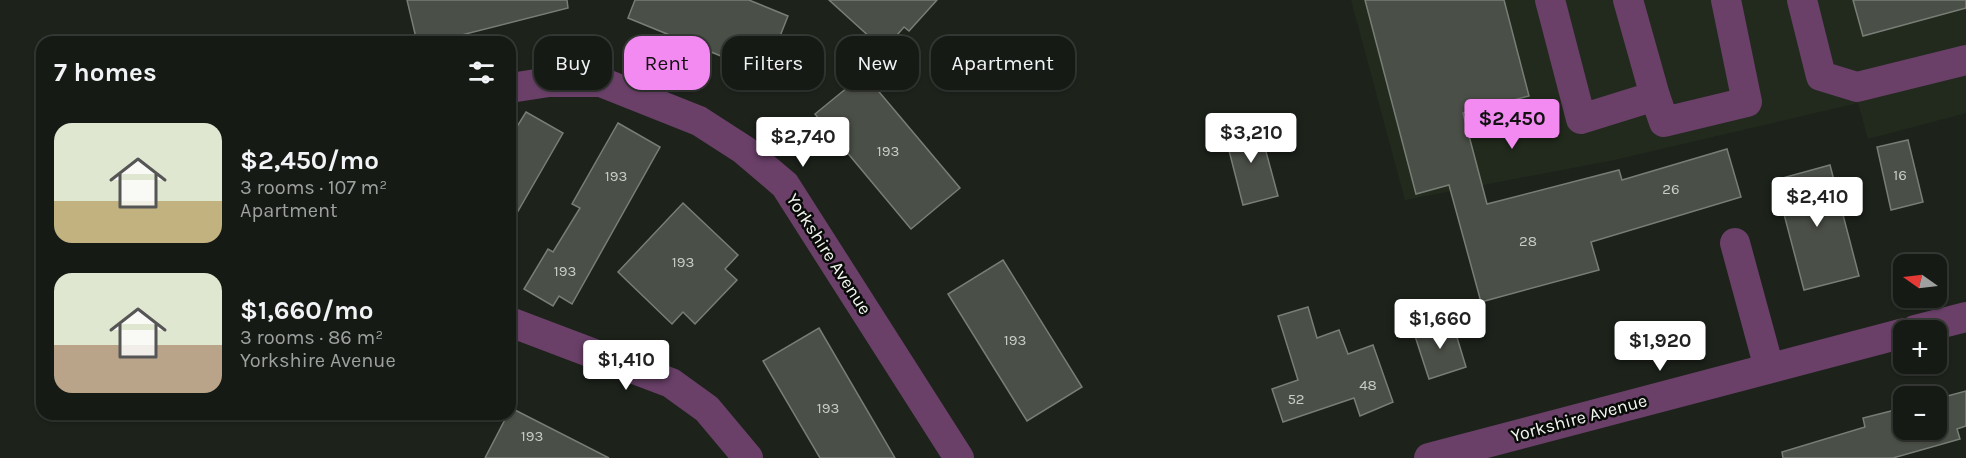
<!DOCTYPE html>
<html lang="en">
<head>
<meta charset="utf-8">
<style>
	body { margin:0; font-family:Karla,sans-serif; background:#1f231d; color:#f1f3f6; height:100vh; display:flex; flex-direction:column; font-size:22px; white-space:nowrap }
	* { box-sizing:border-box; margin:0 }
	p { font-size:20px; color:#9ea1a0 }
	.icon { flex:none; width:33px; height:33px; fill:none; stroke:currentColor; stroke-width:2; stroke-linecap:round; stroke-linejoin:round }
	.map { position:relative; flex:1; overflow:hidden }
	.sheet { position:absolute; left:36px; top:36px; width:480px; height:384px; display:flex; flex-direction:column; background:#161a14; border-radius:18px; box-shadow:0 2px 4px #0004,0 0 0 2px #353834 }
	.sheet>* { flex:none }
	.banner { position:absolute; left:534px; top:36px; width:570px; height:54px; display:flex; gap:12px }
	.needle { width:39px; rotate:284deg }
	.controls { position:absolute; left:1893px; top:254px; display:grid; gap:12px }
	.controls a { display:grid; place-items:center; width:54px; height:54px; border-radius:12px; background:#161a14; box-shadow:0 2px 4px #0004,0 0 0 2px #353834; font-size:30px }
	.price { position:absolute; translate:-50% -51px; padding:0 14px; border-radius:6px; background:#fff; color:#222; font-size:20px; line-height:39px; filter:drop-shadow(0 2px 3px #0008) }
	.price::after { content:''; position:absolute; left:50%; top:36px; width:18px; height:14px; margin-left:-9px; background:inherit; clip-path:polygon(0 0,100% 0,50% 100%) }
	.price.on { background:#f38af2; color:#111 }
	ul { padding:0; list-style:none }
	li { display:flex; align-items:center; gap:18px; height:150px; padding:0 18px }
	li span { display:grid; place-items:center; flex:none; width:168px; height:120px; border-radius:18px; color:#555 }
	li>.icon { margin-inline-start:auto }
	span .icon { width:72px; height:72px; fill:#fffc; stroke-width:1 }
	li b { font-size:26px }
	h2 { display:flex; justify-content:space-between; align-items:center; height:72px; padding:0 18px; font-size:26px }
	.tag { padding:0 21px; border-radius:18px; background:#161a14; box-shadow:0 2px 4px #0004,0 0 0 2px #353834; font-size:21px; line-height:54px }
	.tag.on { background:#f38af2; color:#111 }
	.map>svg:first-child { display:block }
	.built { fill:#222a1d }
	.building { fill:#4a4f47; stroke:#787e75; stroke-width:1.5 }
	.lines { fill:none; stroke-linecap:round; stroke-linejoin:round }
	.minor { stroke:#6a4069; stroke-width:30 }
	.labels { text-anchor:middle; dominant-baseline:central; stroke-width:5; stroke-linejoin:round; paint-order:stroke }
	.number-label { font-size:15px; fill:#c8ccc6 }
	.street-label { font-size:18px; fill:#f2f5f0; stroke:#090b08 }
</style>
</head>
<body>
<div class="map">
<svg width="1966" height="458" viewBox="0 0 1966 458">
	<rect width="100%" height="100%" fill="#1d221b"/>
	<!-- built -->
	<polygon class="built" points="1351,0 1966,0 1966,113 1868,139 1858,103 1614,160 1405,200"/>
	<!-- building -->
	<g class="building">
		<polygon points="407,0 567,0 568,8 434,42 417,42"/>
		<polygon points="635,0 749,0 788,16 765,74 628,18"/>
		<polygon points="829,0 937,0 909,31 904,27 884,50"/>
		<polygon points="1365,0 1504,0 1529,96 1463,113 1487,204 1619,170 1622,180 1727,149 1741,197 1591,242 1599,270 1481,302 1449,185 1416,194"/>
		<polygon points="1853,0 1966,0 1966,8 1863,36"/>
		<polygon points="864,74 960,188 911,229 815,114"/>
		<polygon points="526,112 563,133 510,225 510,138"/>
		<polygon points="1258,122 1278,196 1243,205 1224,131"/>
		<polygon points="618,123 660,147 572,304 559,296 553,306 524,289 548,249 553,252 580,208 572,204"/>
		<polygon points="1908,140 1923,202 1891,210 1877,147"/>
		<polygon points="1830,165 1859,276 1804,290 1775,180"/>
		<polygon points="683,203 738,255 725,269 737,280 695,324 683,312 672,324 618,272"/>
		<polygon points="1003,260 1082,387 1027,421 948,294"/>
		<polygon points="1308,307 1317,338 1339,330 1348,354 1373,345 1393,402 1360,416 1354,398 1283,422 1272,389 1298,380 1278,316"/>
		<polygon points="1452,321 1466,367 1429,379 1414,333"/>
		<polygon points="819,328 895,458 820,458 763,361"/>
		<polygon points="1966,391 1966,426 1957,429 1960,439 1893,458 1783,458 1782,452 1865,427 1863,418 1903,408 1904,429 1936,429 1936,399"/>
		<polygon points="511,408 609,458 485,458"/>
	</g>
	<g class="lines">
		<!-- minor -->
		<g class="minor">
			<polyline points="1550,0 1581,119 1655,96 1628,0"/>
			<polyline points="1802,0 1821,76 1857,87 1966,60"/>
			<polyline points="510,88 549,82 601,82 699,121 744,150 785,185 959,458"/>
			<polyline points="1655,96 1664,122 1747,102 1726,0"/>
			<polyline points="1735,243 1769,368"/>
			<polyline points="510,322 671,383 707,409 748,458"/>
			<polyline points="1915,330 1966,317"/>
			<polyline points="1429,458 1904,333"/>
		</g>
	</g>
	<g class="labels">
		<!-- number labels -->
		<g class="number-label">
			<text x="888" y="151">193</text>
			<text x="1900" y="175">16</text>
			<text x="616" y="176">193</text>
			<text x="1671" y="189">26</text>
			<text x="1528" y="241">28</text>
			<text x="683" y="262">193</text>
			<text x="565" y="271">193</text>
			<text x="1015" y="340">193</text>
			<text x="1368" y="385">48</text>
			<text x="1296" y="399">52</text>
			<text x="828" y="408">193</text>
			<text x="532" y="436">193</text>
		</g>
		<!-- street labels -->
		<g class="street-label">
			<text transform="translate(829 254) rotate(57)">Yorkshire Avenue</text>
			<text transform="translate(1579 418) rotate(-15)">Yorkshire Avenue</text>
		</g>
	</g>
</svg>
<div class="controls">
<a><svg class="needle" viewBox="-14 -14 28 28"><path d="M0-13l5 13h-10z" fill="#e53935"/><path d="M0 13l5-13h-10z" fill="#9ea1a0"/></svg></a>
<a>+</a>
<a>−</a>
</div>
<b class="price on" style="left:1512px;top:150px">$2,450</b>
<b class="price" style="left:1251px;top:164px">$3,210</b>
<b class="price" style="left:803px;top:168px">$2,740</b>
<b class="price" style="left:1817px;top:228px">$2,410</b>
<b class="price" style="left:1440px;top:350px">$1,660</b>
<b class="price" style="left:1660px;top:372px">$1,920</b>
<b class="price" style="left:626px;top:391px">$1,410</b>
<div class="banner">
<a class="tag">Buy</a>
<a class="tag on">Rent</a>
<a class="tag">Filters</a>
<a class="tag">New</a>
<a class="tag">Apartment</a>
</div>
<section class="sheet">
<h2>7 homes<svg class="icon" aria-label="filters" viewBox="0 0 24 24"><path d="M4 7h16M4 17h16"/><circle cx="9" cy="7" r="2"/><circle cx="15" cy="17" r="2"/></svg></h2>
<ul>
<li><span style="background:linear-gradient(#dfe7d0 65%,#c2b280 0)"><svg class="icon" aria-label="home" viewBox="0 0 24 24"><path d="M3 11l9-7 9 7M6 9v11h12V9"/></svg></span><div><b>$2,450/mo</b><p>3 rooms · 107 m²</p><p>Apartment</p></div></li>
<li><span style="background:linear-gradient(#dfe7d0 60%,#b9a48a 0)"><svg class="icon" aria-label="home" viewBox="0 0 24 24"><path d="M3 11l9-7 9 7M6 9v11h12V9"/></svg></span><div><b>$1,660/mo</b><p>3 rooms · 86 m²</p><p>Yorkshire Avenue</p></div></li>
</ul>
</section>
</div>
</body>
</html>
